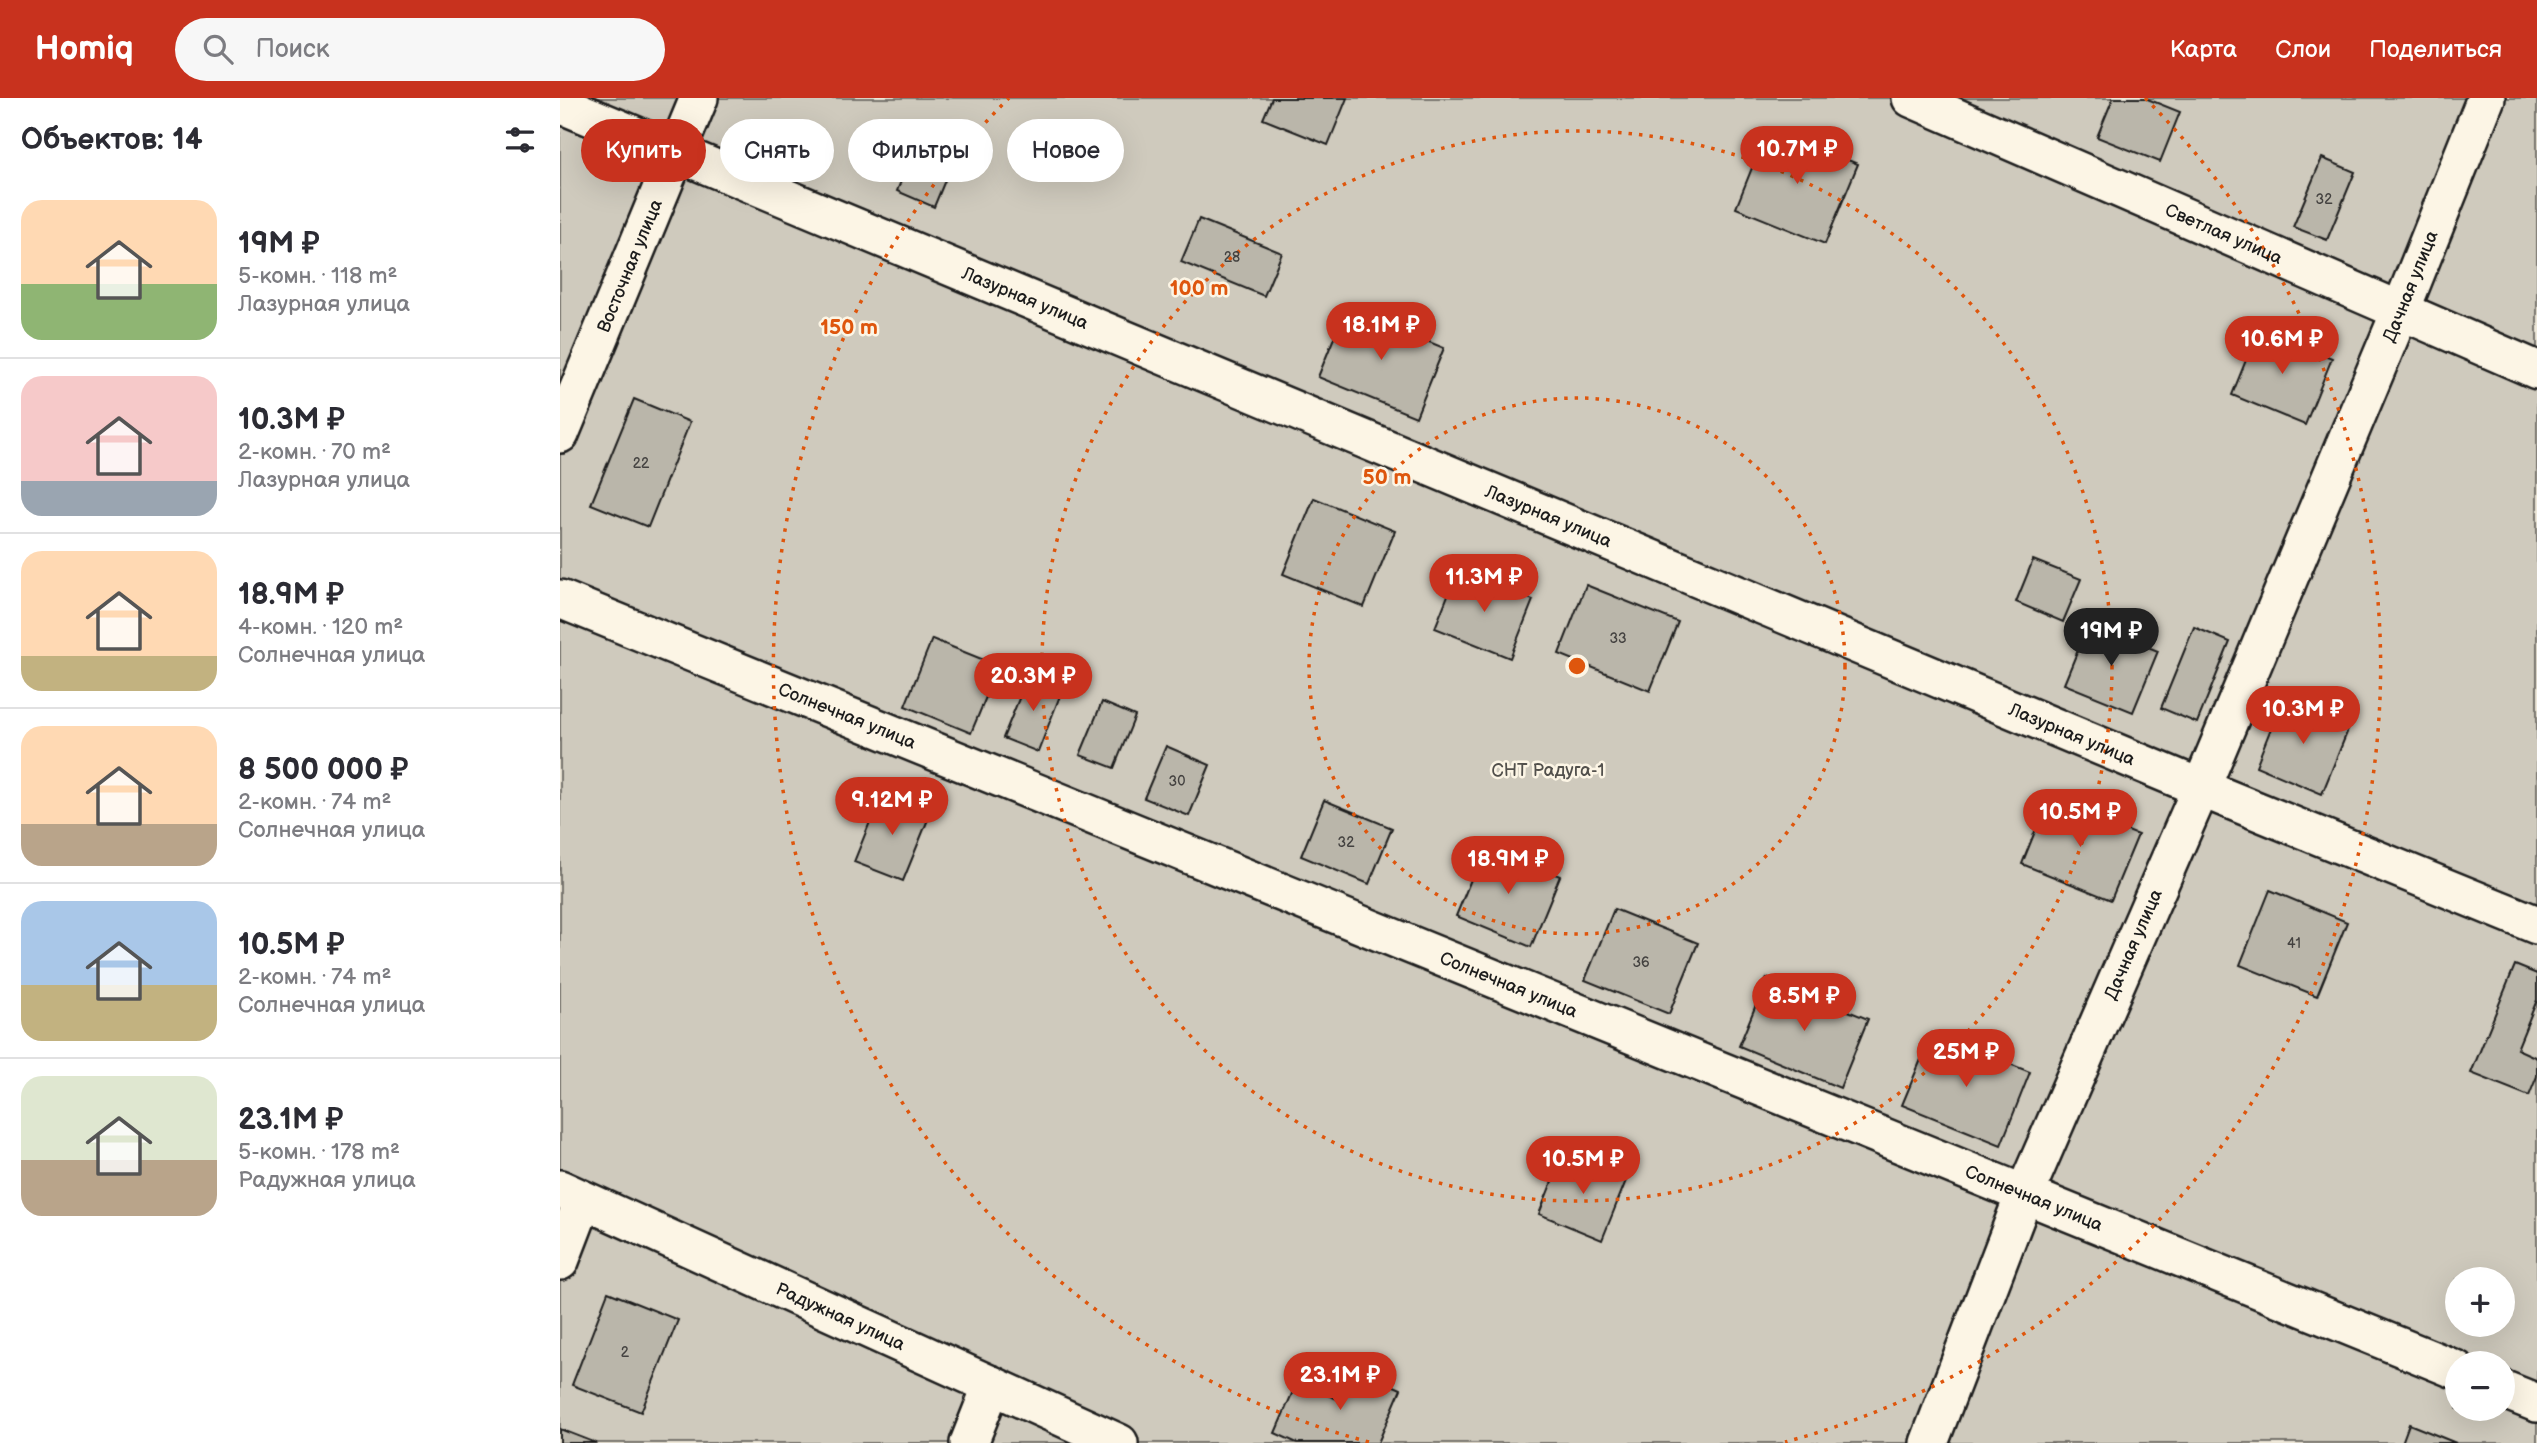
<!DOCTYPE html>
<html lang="ru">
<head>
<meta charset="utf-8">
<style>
	body { margin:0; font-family:"Balsamiq Sans",sans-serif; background:#f7f7f7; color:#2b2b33; height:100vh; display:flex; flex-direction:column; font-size:26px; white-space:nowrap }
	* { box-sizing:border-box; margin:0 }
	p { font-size:23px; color:#7c7c81 }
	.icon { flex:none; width:38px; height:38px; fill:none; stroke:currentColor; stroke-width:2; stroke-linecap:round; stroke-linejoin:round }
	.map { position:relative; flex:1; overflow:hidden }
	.drawer { display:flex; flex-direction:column; background:#fff; width:560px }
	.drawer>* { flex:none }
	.guide { position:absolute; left:21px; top:21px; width:665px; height:63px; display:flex; gap:14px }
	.fabs { position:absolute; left:1885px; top:1169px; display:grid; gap:14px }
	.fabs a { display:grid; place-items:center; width:70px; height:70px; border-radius:50%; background:#fff; box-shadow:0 7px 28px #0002; font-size:35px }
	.price { position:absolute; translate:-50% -60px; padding:0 16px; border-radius:24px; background:#c8321e; color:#fff; font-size:23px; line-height:46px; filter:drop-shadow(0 2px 4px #0008) }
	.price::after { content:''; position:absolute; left:50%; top:42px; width:21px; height:16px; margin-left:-10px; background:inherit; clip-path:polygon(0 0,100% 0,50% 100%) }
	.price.active { background:#222; color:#fff }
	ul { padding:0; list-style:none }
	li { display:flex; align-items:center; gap:21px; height:175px; padding:0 21px }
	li+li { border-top:2px solid #e1e1e2 }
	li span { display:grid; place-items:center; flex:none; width:196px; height:140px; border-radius:21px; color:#555 }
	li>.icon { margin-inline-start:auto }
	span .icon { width:84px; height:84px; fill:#fffc; stroke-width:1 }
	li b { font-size:30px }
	h2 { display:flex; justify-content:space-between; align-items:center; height:84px; padding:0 21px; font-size:30px }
	.pill { padding:0 24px; border-radius:32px; background:#fff; box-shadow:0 7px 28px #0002; font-size:24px; line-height:63px }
	.pill.active { background:#c8321e; color:#fff }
	header { display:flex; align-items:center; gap:42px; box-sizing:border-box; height:98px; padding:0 35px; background:#c8321e; color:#fff }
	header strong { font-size:33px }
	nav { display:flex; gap:38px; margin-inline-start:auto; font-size:24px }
	.search { width:490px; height:63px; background:#f7f7f7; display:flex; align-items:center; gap:18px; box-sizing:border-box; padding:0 24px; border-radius:38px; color:#7c7c81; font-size:26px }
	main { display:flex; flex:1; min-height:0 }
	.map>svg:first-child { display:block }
	.green { fill:#cfcabd; stroke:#76736c; stroke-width:2; fill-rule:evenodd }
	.building { fill:#bab6aa; stroke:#1c1c1c; stroke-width:2 }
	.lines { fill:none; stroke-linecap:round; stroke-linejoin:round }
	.minor-casing { stroke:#1c1c1c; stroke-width:42 }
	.minor { stroke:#fcf5e5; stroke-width:37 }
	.ring { fill:none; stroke:#de560d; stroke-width:3.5; stroke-dasharray:3.5 7 }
	.labels { text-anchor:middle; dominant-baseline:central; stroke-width:5; stroke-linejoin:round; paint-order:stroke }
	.number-label { font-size:14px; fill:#444240 }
	.street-label { font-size:18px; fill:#1c1c1c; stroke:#fcf5e5 }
	.park-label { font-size:18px; fill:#52504c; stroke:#fcf5e5 }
	.centre { fill:#de560d; stroke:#fcf5e5; stroke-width:3.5 }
	.ring-label { font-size:21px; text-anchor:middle; font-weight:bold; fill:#de560d; stroke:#fcf5e5; stroke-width:5; stroke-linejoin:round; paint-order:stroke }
</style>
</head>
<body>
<header>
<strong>Homiq</strong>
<div class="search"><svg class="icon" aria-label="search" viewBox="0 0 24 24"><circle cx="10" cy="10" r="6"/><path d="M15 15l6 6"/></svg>Поиск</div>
<nav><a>Карта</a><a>Слои</a><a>Поделиться</a></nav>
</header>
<main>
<section class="drawer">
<h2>Объектов: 14<svg class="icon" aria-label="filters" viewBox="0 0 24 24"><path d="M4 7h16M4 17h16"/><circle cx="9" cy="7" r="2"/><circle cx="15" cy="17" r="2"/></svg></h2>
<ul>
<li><span style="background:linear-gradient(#ffd9b3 60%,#8fb573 0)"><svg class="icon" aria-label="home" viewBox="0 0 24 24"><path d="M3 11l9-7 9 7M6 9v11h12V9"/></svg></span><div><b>19M ₽</b><p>5-комн. · 118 m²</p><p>Лазурная улица</p></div></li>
<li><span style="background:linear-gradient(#f6c9c9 75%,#9aa5b1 0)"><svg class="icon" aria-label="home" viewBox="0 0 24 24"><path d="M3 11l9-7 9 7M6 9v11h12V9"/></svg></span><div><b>10.3M ₽</b><p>2-комн. · 70 m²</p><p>Лазурная улица</p></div></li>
<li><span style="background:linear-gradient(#ffd9b3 75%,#c2b280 0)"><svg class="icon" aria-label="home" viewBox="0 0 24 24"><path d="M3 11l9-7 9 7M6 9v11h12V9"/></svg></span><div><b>18.9M ₽</b><p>4-комн. · 120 m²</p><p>Солнечная улица</p></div></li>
<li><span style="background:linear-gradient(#ffd9b3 70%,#b9a48a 0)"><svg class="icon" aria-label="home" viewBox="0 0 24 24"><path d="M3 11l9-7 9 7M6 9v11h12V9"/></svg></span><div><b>8 500 000 ₽</b><p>2-комн. · 74 m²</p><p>Солнечная улица</p></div></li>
<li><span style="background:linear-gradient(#a9c7e8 60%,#c2b280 0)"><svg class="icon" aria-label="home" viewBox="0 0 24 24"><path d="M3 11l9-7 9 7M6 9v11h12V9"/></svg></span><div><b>10.5M ₽</b><p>2-комн. · 74 m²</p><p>Солнечная улица</p></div></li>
<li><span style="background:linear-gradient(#dfe7d0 60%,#b9a48a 0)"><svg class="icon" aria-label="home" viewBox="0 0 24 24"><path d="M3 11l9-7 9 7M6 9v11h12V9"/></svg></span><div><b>23.1M ₽</b><p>5-комн. · 178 m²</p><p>Радужная улица</p></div></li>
</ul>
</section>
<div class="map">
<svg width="1977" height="1345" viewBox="0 0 1977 1345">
	<rect width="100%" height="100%" fill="#eee8d9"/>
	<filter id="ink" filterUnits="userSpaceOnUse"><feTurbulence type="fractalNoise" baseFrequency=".0143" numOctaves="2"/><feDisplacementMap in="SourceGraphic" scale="14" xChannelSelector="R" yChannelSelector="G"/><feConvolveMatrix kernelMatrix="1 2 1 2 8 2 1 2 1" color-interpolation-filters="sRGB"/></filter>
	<g filter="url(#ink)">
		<!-- green -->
		<path class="green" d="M0 0H1977V1345H0ZM1897 1181H1942V1227H1897ZM1897 1265H1942V1311H1897Z"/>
		<!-- building -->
		<g class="building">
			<polygon points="712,0 787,0 768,47 703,21"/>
			<polygon points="1553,0 1585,0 1620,14 1600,64 1537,39"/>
			<polygon points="1208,30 1298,66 1265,146 1176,110"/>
			<polygon points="355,48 393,63 374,109 337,93"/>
			<polygon points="1762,60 1795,74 1767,142 1733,129"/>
			<polygon points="639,121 722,155 704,198 621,164"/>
			<polygon points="786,210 884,250 856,319 758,279"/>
			<polygon points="1699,230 1772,260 1745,327 1672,297"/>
			<polygon points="74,301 130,324 88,429 31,406"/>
			<polygon points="754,400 835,433 804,509 723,476"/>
			<polygon points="1473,462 1521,481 1503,524 1456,504"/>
			<polygon points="898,472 973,502 950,560 875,530"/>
			<polygon points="1026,487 1118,524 1090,593 999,556"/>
			<polygon points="1529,525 1598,553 1573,614 1504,586"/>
			<polygon points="1634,529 1670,544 1637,625 1601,610"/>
			<polygon points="372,541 439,568 411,635 345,608"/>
			<polygon points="469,576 503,590 478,654 443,640"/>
			<polygon points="1723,600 1790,627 1762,696 1696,668"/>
			<polygon points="542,604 575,618 554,670 520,657"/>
			<polygon points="606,648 650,667 629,718 584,700"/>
			<polygon points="322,694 371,714 343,783 294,764"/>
			<polygon points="1488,701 1578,737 1551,802 1462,766"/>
			<polygon points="764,702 832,730 809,786 741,758"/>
			<polygon points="925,747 1000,778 971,849 896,818"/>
			<polygon points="1710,792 1787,824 1757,898 1680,867"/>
			<polygon points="1054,811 1138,845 1109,916 1025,882"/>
			<polygon points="1955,867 1977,876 1977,902 1957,951 1977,960 1977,978 1969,998 1911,975"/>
			<polygon points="1207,880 1308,921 1280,990 1179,948"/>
			<polygon points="1372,935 1470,974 1441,1047 1342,1007"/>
			<polygon points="1004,1054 1067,1080 1042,1142 979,1116"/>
			<polygon points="48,1194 118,1222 81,1314 12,1287"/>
			<polygon points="791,1269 841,1291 818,1345 737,1345 715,1335 737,1284 777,1301"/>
			<polygon points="1849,1326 1896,1345 1842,1345"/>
			<polygon points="0,1331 36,1345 0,1345"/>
		</g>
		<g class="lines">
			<defs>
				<g id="minor">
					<path id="s1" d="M1351 0 1977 272"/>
					<path id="s2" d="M0 6 1641 690 1977 827"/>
					<path id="s3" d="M0 336 139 0"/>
					<path id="s4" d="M0 501 1897 1272"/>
					<path id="s5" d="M0 1091 559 1345"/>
					<polyline points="0,1163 23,1103"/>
					<polyline points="1942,1291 1977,1305"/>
					<polyline points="409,1345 432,1287"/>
					<path id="s6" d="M1369 1345 1464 1097 1641 690 1841 212 1926 0"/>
				</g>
			</defs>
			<!-- minor casing -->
			<use href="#minor" class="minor-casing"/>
			<!-- minor -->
			<use href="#minor" class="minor"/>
		</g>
	</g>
	<!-- distance rings -->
	<g class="ring">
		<circle cx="1017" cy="568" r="268"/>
		<circle cx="1017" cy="568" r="535"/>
		<path d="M809 1344A803 803 0 0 1 449 0M1585 0A803 803 0 0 1 1225 1344"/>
	</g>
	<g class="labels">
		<!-- number labels -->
		<g class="number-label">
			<text x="1764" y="101">32</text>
			<text x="672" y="159">28</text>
			<text x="81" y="365">22</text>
			<text x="1058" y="540">33</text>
			<text x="617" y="683">30</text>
			<text x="786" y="744">32</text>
			<text x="1734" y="845">41</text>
			<text x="1081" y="864">36</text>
			<text x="65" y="1254">2</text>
		</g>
		<!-- street labels -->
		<g class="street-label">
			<text stroke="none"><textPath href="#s1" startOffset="341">Светлая улица</textPath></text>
			<text stroke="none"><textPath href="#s3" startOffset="182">Восточная улица</textPath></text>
			<text stroke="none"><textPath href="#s6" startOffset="1253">Дачная улица</textPath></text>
			<text stroke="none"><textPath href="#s2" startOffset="504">Лазурная улица</textPath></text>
			<text stroke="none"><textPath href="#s2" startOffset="1071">Лазурная улица</textPath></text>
			<text stroke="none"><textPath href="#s4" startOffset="310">Солнечная улица</textPath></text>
			<text stroke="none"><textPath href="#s2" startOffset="1638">Лазурная улица</textPath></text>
			<text stroke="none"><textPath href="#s6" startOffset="539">Дачная улица</textPath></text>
			<text stroke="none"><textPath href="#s4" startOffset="1024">Солнечная улица</textPath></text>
			<text stroke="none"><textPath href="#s4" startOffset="1591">Солнечная улица</textPath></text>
			<text stroke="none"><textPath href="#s5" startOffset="308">Радужная улица</textPath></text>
		</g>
		<!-- park labels -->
		<g class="park-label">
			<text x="988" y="672">СНТ Радуга-1</text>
		</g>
	</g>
	<circle cx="1017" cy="568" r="10" class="centre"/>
	<g class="ring-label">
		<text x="639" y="197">100 m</text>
		<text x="289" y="236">150 m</text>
		<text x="827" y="386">50 m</text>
	</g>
</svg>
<div class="fabs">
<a>+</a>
<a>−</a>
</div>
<b class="price" style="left:1237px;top:88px">10.7M ₽</b>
<b class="price" style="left:821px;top:264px">18.1M ₽</b>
<b class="price" style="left:1722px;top:278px">10.6M ₽</b>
<b class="price" style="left:924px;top:516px">11.3M ₽</b>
<b class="price active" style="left:1551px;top:570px">19M ₽</b>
<b class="price" style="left:473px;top:615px">20.3M ₽</b>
<b class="price" style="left:1743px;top:648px">10.3M ₽</b>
<b class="price" style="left:332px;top:739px">9.12M ₽</b>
<b class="price" style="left:1520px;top:751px">10.5M ₽</b>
<b class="price" style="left:948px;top:798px">18.9M ₽</b>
<b class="price" style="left:1244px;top:935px">8.5M ₽</b>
<b class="price" style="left:1406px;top:991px">25M ₽</b>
<b class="price" style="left:1023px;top:1098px">10.5M ₽</b>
<b class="price" style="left:780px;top:1314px">23.1M ₽</b>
<div class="guide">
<a class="pill active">Купить</a>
<a class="pill">Снять</a>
<a class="pill">Фильтры</a>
<a class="pill">Новое</a>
</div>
</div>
</main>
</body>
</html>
